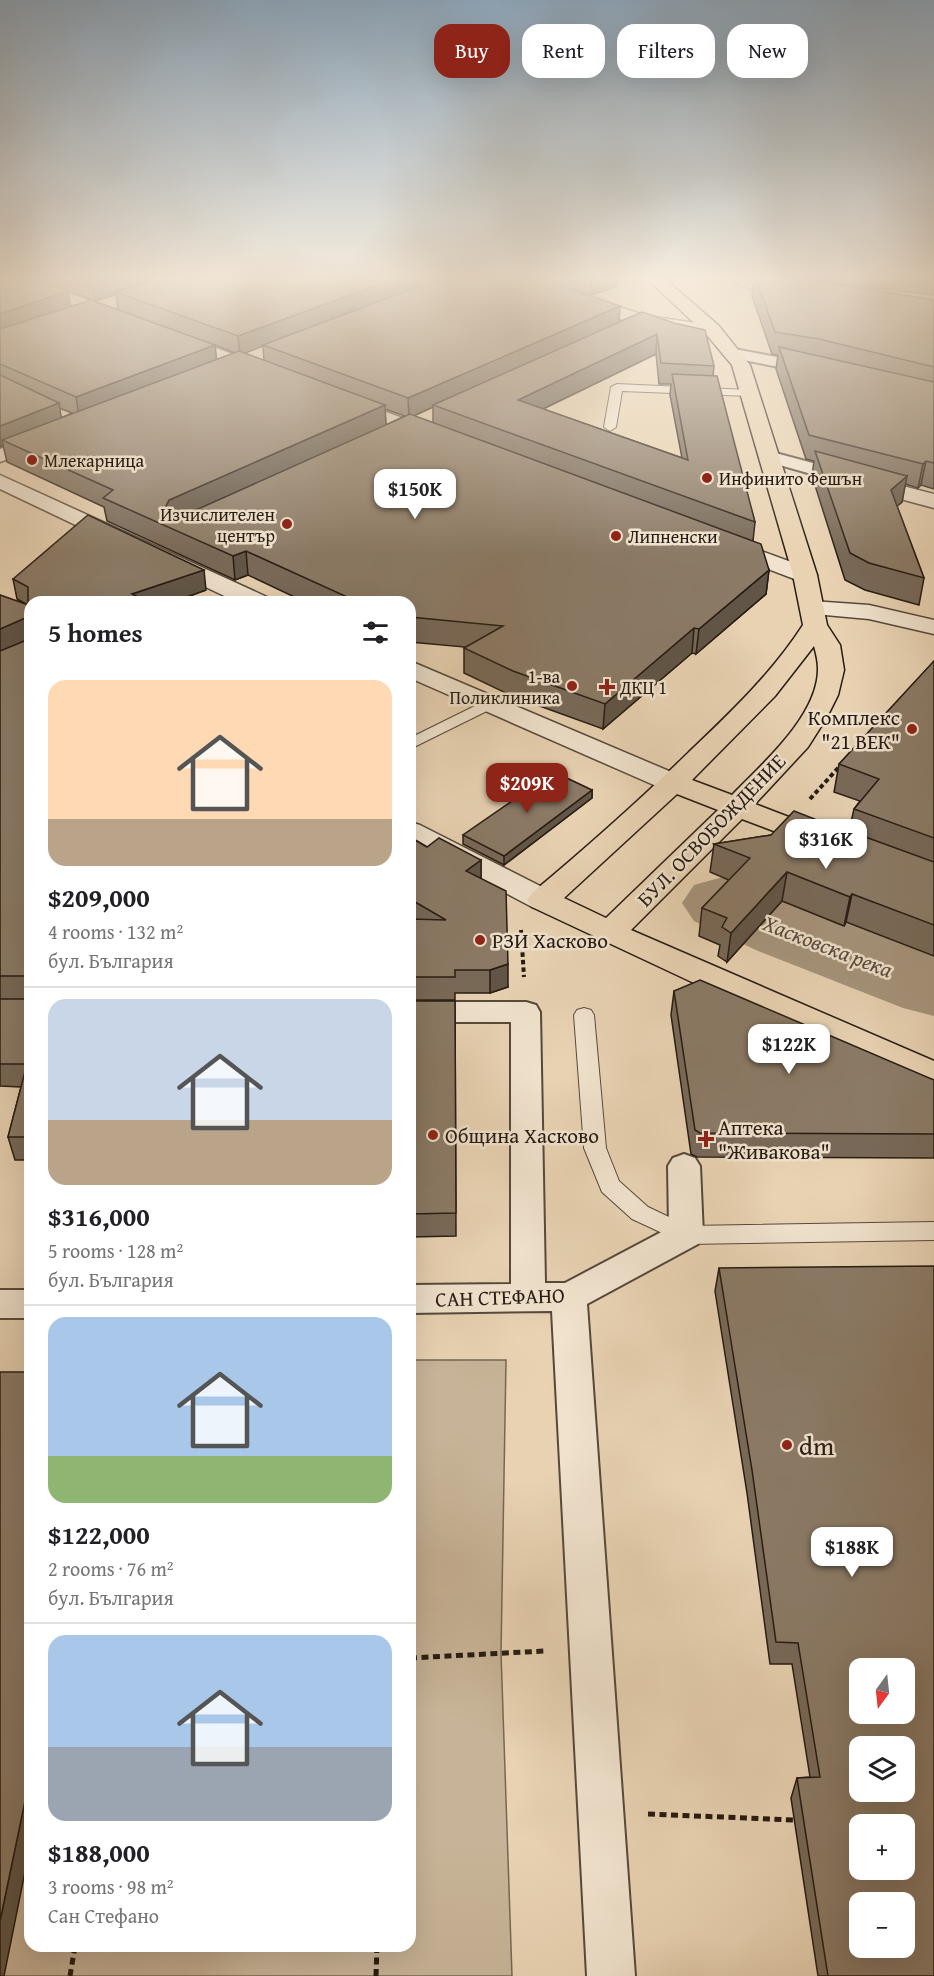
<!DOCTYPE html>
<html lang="en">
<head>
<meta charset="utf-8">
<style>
	body { margin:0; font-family:"Gentium Book Plus",serif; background:#f2f2f2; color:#202124; height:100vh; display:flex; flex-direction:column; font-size:22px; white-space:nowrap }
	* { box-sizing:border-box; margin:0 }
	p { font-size:20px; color:#757577 }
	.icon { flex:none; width:33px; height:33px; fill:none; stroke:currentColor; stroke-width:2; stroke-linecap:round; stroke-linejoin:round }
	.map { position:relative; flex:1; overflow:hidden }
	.drawer { position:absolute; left:24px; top:596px; width:392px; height:1356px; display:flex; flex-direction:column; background:#fff; border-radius:18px; box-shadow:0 6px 24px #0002 }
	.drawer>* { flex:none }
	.banner { position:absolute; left:434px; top:24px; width:410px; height:54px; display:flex; gap:12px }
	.needle { width:39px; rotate:195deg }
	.tools { position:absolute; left:849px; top:1658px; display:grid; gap:12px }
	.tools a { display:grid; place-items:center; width:66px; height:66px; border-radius:12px; background:#fff; box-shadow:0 6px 24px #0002; font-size:30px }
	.price { position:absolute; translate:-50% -51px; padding:0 14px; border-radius:12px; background:#fff; color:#222; font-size:20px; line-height:39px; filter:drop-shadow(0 2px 3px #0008) }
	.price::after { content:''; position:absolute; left:50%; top:36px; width:18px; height:14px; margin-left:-9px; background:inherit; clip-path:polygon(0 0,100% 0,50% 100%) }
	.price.current { background:#8f2418; color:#fff }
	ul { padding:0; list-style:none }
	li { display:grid; align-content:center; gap:12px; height:318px; padding:0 24px }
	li+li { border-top:2px solid #e0e0e0 }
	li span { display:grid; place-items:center; height:186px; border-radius:18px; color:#555 }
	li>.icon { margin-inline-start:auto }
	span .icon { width:108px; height:108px; fill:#fffc; stroke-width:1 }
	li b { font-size:26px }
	h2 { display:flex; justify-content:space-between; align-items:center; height:72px; padding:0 24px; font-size:26px }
	.pill { padding:0 21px; border-radius:18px; background:#fff; box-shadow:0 6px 24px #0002; font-size:21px; line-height:54px }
	.pill.current { background:#8f2418; color:#fff }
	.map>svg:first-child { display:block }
	.green { fill:#c7b397; stroke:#766755; stroke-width:1.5 }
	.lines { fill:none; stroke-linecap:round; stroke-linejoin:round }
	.river { fill:#a6947c; fill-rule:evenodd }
	.service-casing { stroke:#56493b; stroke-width:2 }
	.pedestrian-casing { stroke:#56493b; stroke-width:4 }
	.minor-casing { stroke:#56493b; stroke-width:3 }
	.tertiary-casing { stroke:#56493b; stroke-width:3 }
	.primary-casing { stroke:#261b13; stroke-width:3 }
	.path-far1 { stroke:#261b13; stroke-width:4; stroke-dasharray:4.5 3; stroke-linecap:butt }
	.path { stroke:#261b13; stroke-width:5; stroke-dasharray:7 4.5; stroke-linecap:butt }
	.service { fill:#f0e2cd; fill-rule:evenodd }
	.pedestrian { fill:#f0e2cd; fill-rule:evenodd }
	.minor { fill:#f0e2cd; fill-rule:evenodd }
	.tertiary { fill:#f0e2cd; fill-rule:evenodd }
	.primary { fill:#e8d2b2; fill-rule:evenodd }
	.wall { fill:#786958; stroke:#261b13; stroke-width:1.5; fill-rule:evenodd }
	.shaded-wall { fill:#615547; stroke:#261b13; stroke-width:1.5 }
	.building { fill:#8b7a66; stroke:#261b13; stroke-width:1.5; fill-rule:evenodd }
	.poi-dot { fill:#8f2418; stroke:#f0e2cd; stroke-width:2 }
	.labels { text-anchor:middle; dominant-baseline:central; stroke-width:5; stroke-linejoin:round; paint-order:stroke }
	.far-poi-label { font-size:18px; fill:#261b13; stroke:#f0e2cd; text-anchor:start }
	.poi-label { font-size:21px; fill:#261b13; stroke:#f0e2cd; text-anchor:start }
	.street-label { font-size:21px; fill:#261b13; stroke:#f0e2cd }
	.water-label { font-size:22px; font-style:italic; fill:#594b3d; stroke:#f0e2cd }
	.near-poi-label { font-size:26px; fill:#261b13; stroke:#f0e2cd; text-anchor:start }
</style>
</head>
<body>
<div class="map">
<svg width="934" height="1976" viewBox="0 0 934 1976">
	<rect width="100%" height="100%" fill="#e8d2b2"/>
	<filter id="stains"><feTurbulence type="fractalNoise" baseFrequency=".00333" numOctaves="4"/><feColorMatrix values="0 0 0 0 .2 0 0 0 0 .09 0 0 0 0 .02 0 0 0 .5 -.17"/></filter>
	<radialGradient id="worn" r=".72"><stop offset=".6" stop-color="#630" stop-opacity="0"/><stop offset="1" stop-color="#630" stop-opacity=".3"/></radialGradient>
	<!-- green -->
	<polygon class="green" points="410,1360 506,1360 501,1653 512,1976 0,1976 30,1822 30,1946 410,1946"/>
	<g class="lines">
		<!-- river -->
		<polygon class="river" points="723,877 752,885 818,913 934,955 934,1016 903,1008 758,951 694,921 682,903 694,885"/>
		<defs>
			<g id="service">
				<polygon points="617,384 749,390 755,393 749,396 622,391 616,427 610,431 604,427 611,387"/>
				<polygon points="489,699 495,701 497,704 495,707 410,749 410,738"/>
				<polygon points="584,1008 591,1010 594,1015 606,1148 619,1181 648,1207 688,1226 934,1222 934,1240 686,1244 632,1219 602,1192 584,1148 574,1015 577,1010"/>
			</g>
			<g id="pedestrian">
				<polygon points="734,349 815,364 823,369 815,374 728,357 726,354"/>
				<polygon points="768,451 850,473 852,477 850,481 843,483 762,460 759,456 762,452"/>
				<polygon points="410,1002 526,1002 536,1005 540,1012 545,1283 565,1283 669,1228 668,1166 673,1158 684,1154 695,1158 700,1166 703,1235 698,1244 587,1304 635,1976 587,1976 552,1311 410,1313 410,1285 511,1284 511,1022 410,1022"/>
				<rect x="0" y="1290" width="30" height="28"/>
			</g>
			<g id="minor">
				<polygon points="7,279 30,279 130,315 133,319 130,323 118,323 9,283"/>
				<polygon points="509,279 533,279 647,316 710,325 716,326 719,330 716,334 710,335 638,325 511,283"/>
				<path d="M731 279H755L802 288 805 292 802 296C781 301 753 289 733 283Z"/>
				<polygon points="172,332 274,369 277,373 274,377 260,377 166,341 163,337 166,333"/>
				<polygon points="343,396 443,433 446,437 443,441 436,443 429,441 336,406 333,402 336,398"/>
				<polygon points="47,432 54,434 57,438 54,442 0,462 0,449"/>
				<polygon points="860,475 934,494 934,508 852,486 849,481 852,476"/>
				<polygon points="723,537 813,570 817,575 813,580 805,582 797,580 715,549 712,544 715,539"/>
				<polygon points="812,601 869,605 934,620 934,634 869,619 803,613 800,608 803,603"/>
			</g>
			<g id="tertiary">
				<polygon points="0,475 267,597 270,602 237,602 0,489"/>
				<polygon points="410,661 683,777 687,783 683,789 673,792 663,789 410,678"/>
				<polygon points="410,822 420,825 554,893 559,900 554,907 543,910 532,907 410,842"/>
			</g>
			<path id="primary" d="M647 279H665L719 326 750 365 817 575 827 625 840 645 844 670 838 695 827 717 808 747 755 804 833 834 838 840 833 846 823 849 813 846 742 819 631 930 934 1061V1087L726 998 532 907 527 900 532 893C586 848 639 801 689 752 731 712 772 673 803 625L793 575 732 365 706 334ZM814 646C816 653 818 661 818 669 818 716 762 764 732 795L692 780 775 696ZM677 794 718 810 606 918 564 898Z"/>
		</defs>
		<!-- service casing -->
		<use href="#service" class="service-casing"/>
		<!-- pedestrian casing -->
		<use href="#pedestrian" class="pedestrian-casing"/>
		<!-- minor casing -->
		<use href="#minor" class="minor-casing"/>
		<!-- tertiary casing -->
		<use href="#tertiary" class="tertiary-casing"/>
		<!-- primary casing -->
		<use href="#primary" class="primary-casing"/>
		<!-- path-far1 -->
		<g class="path-far1">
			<polyline points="810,799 839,767"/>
			<polyline points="521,930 524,977"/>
		</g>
		<!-- path -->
		<g class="path">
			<polyline points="410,1658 544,1651"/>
			<polyline points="648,1814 794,1820"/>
			<polyline points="70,1976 75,1946"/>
			<polyline points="376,1976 377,1946"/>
		</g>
		<!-- service -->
		<use href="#service" class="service"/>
		<!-- pedestrian -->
		<use href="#pedestrian" class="pedestrian"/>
		<!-- minor -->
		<use href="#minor" class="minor"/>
		<!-- tertiary -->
		<use href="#tertiary" class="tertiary"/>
		<!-- primary -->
		<use href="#primary" class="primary"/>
	</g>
	<!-- wall -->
	<g class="wall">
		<path d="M0 279 71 306 118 309 116 294 95 301 35 279H617L616 287 591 295 619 322 642 312 714 366 713 376 755 522 753 541 769 570 766 594 696 654 692 653 603 729 512 696 464 673V648L465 647 410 642V602H305L248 575 235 580 107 521 104 507 7 462 3 445 0 447ZM215 345 235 353 216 360ZM263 346 264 361 244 353ZM656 354 659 384H671L670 395 682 458 543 409ZM433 407V423L413 416 431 408ZM59 408 72 413 61 418ZM385 409 405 416 386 425Z"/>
		<polygon points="754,279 934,279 934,295 820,282 934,300 934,489 921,485 918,488 905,484 902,502 897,506 924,578 919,605 865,590 845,580 812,476 814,461 806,459 776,369 778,355 772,354 752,296"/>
		<polygon points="13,579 206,590 173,602 30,602 30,1160 15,1160 8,1137 21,1087 0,1086 0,595 28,605 17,599"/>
		<polygon points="934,661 934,956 846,922 844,926 782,901 727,962 718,956 720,945 699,936 702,908 729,880 710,872 714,844 771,835 830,825 828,840 849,831 854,809 860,801 834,792 839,764"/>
		<polygon points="592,790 592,798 504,865 463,844 463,835"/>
		<polygon points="410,837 427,847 481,860 481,879 508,987 490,993 455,993 455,1000 410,1000"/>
		<polygon points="674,991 934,1080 934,1158 697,1157 691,1154 671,1015"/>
		<polygon points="410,1001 455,1001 456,1236 410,1237"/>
		<polygon points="719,1268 934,1976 818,1976 791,1798 797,1778 810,1777 792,1664 770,1664 747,1493 715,1291"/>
	</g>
	<!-- shaded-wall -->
	<g class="shaded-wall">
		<polygon points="106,279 160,279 115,292 116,294 95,301 92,283"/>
		<polygon points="394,279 441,279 263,345 263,346 240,355 238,336"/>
		<polygon points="592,279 617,279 616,287 591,295"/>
		<polygon points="68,291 71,309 0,333 0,314"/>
		<polygon points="620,306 619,324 433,405 433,407 409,418 408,398"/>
		<polygon points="657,334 656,354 518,421 518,400"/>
		<polygon points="215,345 217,363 79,416 76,397"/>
		<polygon points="59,403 62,423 2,440 3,445 0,447 0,426"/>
		<polygon points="385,405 386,427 172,523 165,508 169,500"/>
		<polygon points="926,461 921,485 918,488 923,464"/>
		<polygon points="907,476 902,502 886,516 891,490"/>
		<polygon points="246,551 248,575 235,580 233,556"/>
		<polygon points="204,570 206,590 173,602 124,602 132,594"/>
		<polygon points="769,570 766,594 696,654 699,629"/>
		<polygon points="25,618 29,639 0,652 0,629"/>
		<polygon points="694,628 692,653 603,729 605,704"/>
		<polygon points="592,790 592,798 504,865 504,856"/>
		<polygon points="830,825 825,853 818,838"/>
		<polygon points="481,860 481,882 466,871"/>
		<polygon points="787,872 782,901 727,962 731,933"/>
		<polygon points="852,894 846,922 844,926 850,897"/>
		<polygon points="508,964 508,987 490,993 490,970"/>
		<polygon points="30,1777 30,1847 4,1976 0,1976 0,1921"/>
	</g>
	<!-- building -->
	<g class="building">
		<polygon points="0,279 34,279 68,291 0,314"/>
		<polygon points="80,279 106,279 92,283"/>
		<polygon points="154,279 394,279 238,336 115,292"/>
		<polygon points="438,279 541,279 620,306 408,398 263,345"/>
		<polygon points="756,279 803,279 934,300 934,367 819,339 775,332"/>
		<polygon points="91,300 215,345 76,397 0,364 0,329"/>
		<polygon points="642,312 674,323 705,330 714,366 661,363 657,334 518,400 688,460 672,374 717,376 755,522 433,405"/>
		<polygon points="779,347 934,382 934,463 926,461 923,464 809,435"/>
		<polygon points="239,351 385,405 169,500 165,508 169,514 179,516 187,514 410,414 761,544 769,570 699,629 694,628 605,704 513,671 464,648 503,626 410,617 410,602 358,602 246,551 233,556 103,498 113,490 2,440"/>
		<polygon points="0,375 59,403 0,426"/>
		<polygon points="815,451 907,476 891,490 924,578 869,563 850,553"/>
		<polygon points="88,515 204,570 132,594 136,596 124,602 30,602 30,1137 8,1137 27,1064 0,1064 0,999 26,999 26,976 0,976 0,651 27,640 28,619 25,618 0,629 0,595 28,605 28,587 13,579"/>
		<polygon points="934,661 934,838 854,809 879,779 839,764"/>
		<polygon points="554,772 592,790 504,856 463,835"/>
		<polygon points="794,811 830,825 818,838 827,841 838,827 934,862 934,925 852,894 850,897 787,872 731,933 722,927 727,918 702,908 750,858 714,844 771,835"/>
		<polygon points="410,837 427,847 439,838 481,860 466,871 506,891 508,964 490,970 455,970 455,977 410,977 410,919 446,920 410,899"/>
		<polygon points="700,980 934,1080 934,1134 700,1133 695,1130 674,991"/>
		<polygon points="410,1001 455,1001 456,1213 410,1214"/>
		<path d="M934 1266V1976H828L797 1778 820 1777 798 1643 776 1642 752 1470 719 1268ZM860 1668H904V1713H860ZM860 1746H904V1791H860ZM860 1824H904V1869H860ZM860 1902H904V1947H860Z"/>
		<polygon points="0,1372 30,1372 30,1777 0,1921"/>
	</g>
	<!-- sky -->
	<linearGradient id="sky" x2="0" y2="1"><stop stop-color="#8da7bd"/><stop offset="0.5" stop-color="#f5ebdc"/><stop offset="1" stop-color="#f5ebdc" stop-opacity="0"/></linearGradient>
	<rect width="934" height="555" fill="url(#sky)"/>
	<!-- markers -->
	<g class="poi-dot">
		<circle cx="32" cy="460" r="6"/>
		<circle cx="707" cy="478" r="6"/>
		<circle cx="287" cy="524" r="6"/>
		<circle cx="616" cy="536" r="6"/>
		<circle cx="572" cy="686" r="6"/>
		<path d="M604 678h6v6h6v6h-6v6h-6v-6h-6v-6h6z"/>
		<circle cx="912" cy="729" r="6"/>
		<circle cx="480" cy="940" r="6"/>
		<circle cx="433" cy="1135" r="6"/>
		<path d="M703 1130h6v6h6v6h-6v6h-6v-6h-6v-6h6z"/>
		<circle cx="787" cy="1445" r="6"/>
	</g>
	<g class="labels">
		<!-- far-poi labels -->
		<g class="far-poi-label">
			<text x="44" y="460">Млекарница</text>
			<text x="719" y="478">Инфинито Фешън</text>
			<text x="275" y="514" text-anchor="end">Изчислителен<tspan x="275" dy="21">център</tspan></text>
			<text x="628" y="536">Липненски</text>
			<text x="560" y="676" text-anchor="end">1-ва<tspan x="560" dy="21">Поликлиника</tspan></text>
			<text x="620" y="687">ДКЦ 1</text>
		</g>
		<!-- poi labels -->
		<g class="poi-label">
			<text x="900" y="717" text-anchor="end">Комплекс<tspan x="900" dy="24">"21 ВЕК"</tspan></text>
			<text x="492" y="940">РЗИ Хасково</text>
			<text x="718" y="1127">Аптека<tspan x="718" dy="24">"Живакова"</tspan></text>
			<text x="445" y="1135">Община Хасково</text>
		</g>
		<!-- street labels -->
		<g class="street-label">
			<text transform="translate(711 830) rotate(-46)">БУЛ. ОСВОБОЖДЕНИЕ</text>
			<text transform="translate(500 1297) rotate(-2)">САН СТЕФАНО</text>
		</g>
		<!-- water labels -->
		<g class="water-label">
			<text transform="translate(828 946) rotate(21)">Хасковска река</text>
		</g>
		<!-- near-poi labels -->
		<g class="near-poi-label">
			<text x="799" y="1445">dm</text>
		</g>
	</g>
	<rect width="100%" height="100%" filter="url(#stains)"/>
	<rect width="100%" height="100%" fill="url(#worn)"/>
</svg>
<div class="tools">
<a><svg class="needle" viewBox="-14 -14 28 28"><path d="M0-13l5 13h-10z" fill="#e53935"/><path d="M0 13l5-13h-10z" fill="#757577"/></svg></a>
<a><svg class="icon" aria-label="layers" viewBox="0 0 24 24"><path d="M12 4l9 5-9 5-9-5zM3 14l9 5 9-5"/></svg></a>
<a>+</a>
<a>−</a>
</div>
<b class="price" style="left:415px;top:520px">$150K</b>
<b class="price current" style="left:527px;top:814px">$209K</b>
<b class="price" style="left:826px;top:870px">$316K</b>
<b class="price" style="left:789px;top:1075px">$122K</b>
<b class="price" style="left:852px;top:1578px">$188K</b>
<div class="banner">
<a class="pill current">Buy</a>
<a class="pill">Rent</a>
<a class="pill">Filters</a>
<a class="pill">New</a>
</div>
<section class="drawer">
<h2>5 homes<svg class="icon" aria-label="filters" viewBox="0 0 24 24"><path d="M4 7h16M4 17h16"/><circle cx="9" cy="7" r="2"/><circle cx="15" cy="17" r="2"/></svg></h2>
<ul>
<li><span style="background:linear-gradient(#ffd9b3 75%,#b9a48a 0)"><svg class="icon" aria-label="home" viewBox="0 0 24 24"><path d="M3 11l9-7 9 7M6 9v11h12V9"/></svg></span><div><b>$209,000</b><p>4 rooms · 132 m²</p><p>бул. България</p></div></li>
<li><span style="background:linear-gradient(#c9d6e8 65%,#b9a48a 0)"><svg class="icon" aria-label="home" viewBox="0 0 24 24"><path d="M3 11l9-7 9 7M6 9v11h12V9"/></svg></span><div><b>$316,000</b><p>5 rooms · 128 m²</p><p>бул. България</p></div></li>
<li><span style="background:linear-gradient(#a9c7e8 75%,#8fb573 0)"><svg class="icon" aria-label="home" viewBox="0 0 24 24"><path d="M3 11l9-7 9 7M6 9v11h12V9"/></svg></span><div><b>$122,000</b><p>2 rooms · 76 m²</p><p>бул. България</p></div></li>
<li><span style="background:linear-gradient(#a9c7e8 60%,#9aa5b1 0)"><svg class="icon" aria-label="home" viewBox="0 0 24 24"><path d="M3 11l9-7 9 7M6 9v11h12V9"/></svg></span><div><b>$188,000</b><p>3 rooms · 98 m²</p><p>Сан Стефано</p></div></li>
</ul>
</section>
</div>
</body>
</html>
